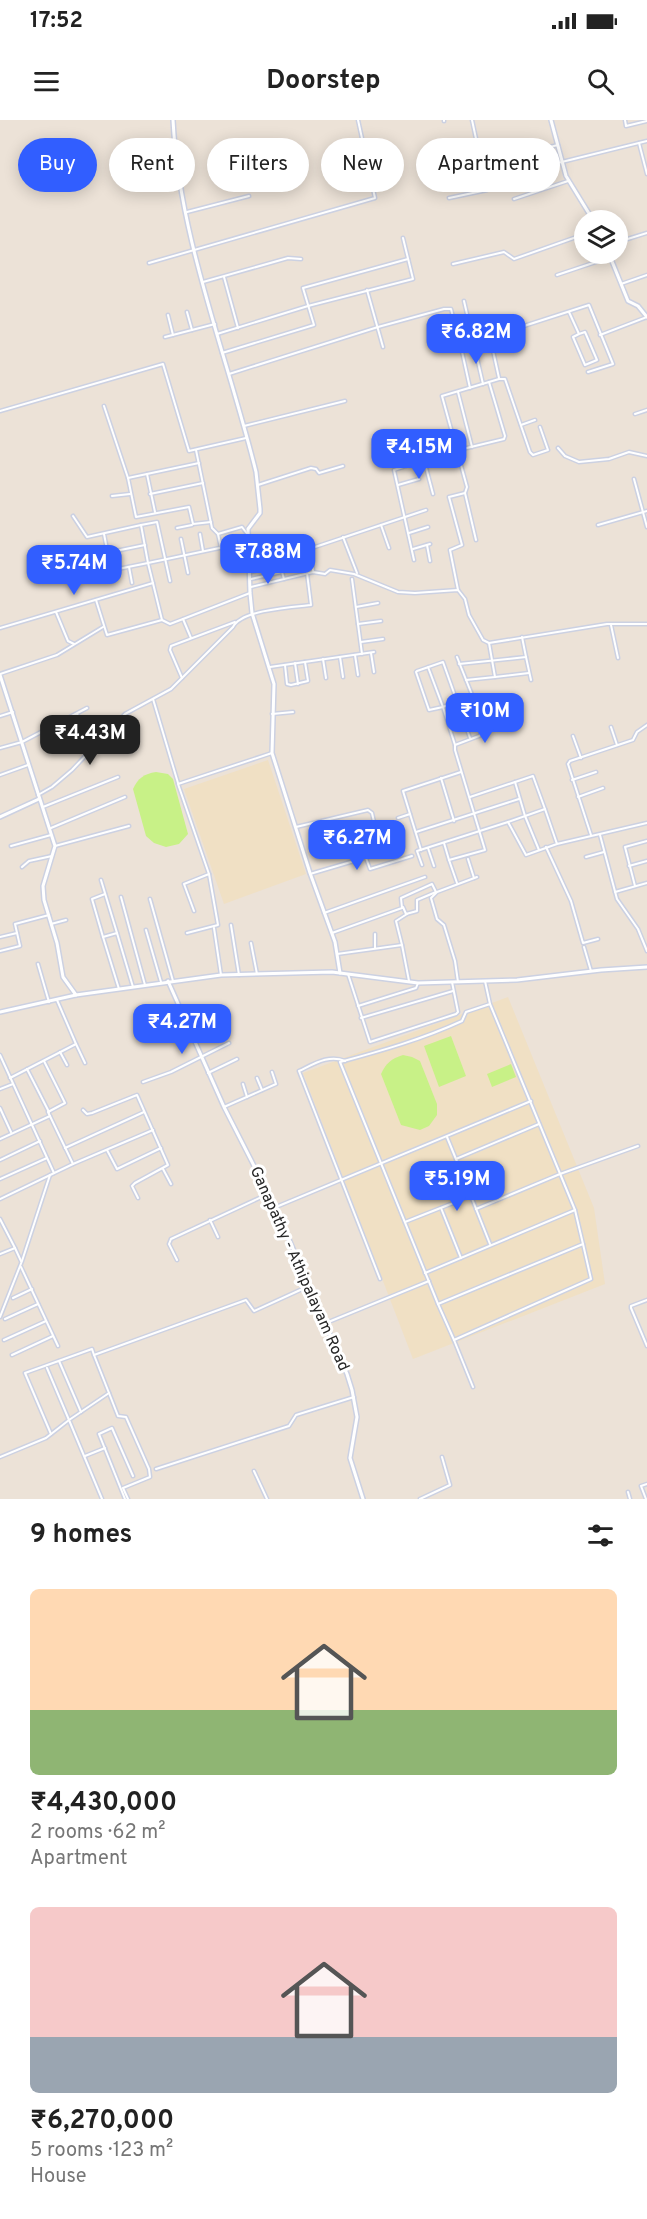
<!DOCTYPE html>
<html lang="en">
<head>
<meta charset="utf-8">
<style>
	body { margin:0; font-family:Overpass,sans-serif; background:#f6f6f6; color:#222; height:100vh; display:flex; flex-direction:column; font-size:22px; white-space:nowrap }
	* { box-sizing:border-box; margin:0 }
	p { font-size:20px; color:#767676 }
	.icon { flex:none; width:33px; height:33px; fill:none; stroke:currentColor; stroke-width:2; stroke-linecap:round; stroke-linejoin:round }
	.map { position:relative; height:1379px; overflow:hidden }
	.details { display:flex; flex-direction:column; background:#fff; flex:1 }
	.details>* { flex:none }
	.guide { position:absolute; left:18px; top:18px; width:612px; height:54px; display:flex; gap:12px }
	.buttons { position:absolute; left:574px; top:90px; display:grid; gap:12px }
	.buttons a { display:grid; place-items:center; width:54px; height:54px; border-radius:50%; background:#fff; box-shadow:0 3px 15px #0003; font-size:30px }
	.price { position:absolute; translate:-50% -51px; padding:0 14px; border-radius:12px; background:#315eff; color:#fff; font-size:20px; line-height:39px; filter:drop-shadow(0 2px 3px #0008) }
	.price::after { content:''; position:absolute; left:50%; top:36px; width:18px; height:14px; margin-left:-9px; background:inherit; clip-path:polygon(0 0,100% 0,50% 100%) }
	.price.active { background:#222; color:#fff }
	ul { padding:0; list-style:none }
	li { display:grid; align-content:center; gap:12px; height:318px; padding:0 30px }
	li span { display:grid; place-items:center; height:186px; border-radius:9px; color:#555 }
	li>.icon { margin-inline-start:auto }
	span .icon { width:108px; height:108px; fill:#fffc; stroke-width:1 }
	li b { font-size:26px }
	h2 { display:flex; justify-content:space-between; align-items:center; height:72px; padding:0 30px; font-size:26px }
	.tag { padding:0 21px; border-radius:27px; background:#fff; box-shadow:0 3px 15px #0003; font-size:21px; line-height:54px }
	.tag.active { background:#315eff; color:#fff }
	.status { display:flex; justify-content:space-between; align-items:center; height:42px; padding:0 30px; background:#fff; direction:ltr }
	.status svg { height:16px; fill:currentColor }
	header { display:flex; justify-content:space-between; align-items:center; height:78px; padding:0 30px; background:#fff; font-size:27px; font-weight:700 }
	.map>svg:first-child { display:block }
	.education { fill:#f0e0c4 }
	.pitch { fill:#c8f187 }
	.lines { fill:none; stroke-linecap:round; stroke-linejoin:round }
	.street-casing { stroke:#ccd1e2; stroke-width:5 }
	.secondary-casing { stroke:#ccd1e2; stroke-width:6 }
	.street { stroke:#fff; stroke-width:2 }
	.secondary { stroke:#fff; stroke-width:3 }
	.labels { text-anchor:middle; dominant-baseline:central; stroke-width:6; stroke-linejoin:round; paint-order:stroke }
	.street-label { font-size:16px; fill:#272727; stroke:#fff }
</style>
</head>
<body>
<div class="status"><b>17:52</b><svg viewBox="0 0 49 12"><path d="M0 12V9h3v3zM5 12V6h3v6zM10 12V3h3v9zM15 12V0h3v12zM26 1h20v11H26zM47 4h2v5h-2z"/></svg></div>
<header><svg class="icon" aria-label="menu" viewBox="0 0 24 24"><path d="M4 6h16M4 12h16M4 18h16"/></svg>Doorstep<svg class="icon" aria-label="search" viewBox="0 0 24 24"><circle cx="10" cy="10" r="6"/><path d="M15 15l6 6"/></svg></header>
<div class="map">
<svg width="647" height="1379" viewBox="0 0 647 1379">
	<rect width="100%" height="100%" fill="#ece2d7"/>
	<!-- education -->
	<g class="education">
		<polygon points="268,640 306,754 224,784 184,669"/>
		<polygon points="508,877 594,1088 605,1164 413,1239 303,953"/>
	</g>
	<!-- pitch -->
	<g class="pitch">
		<path d="M156 652 168 654 173 659 188 714 179 724 166 727 154 723 146 716 133 669C138 658 144 654 156 652Z"/>
		<polygon points="451,916 466,956 439,967 424,926"/>
		<path d="M403 935 412 937 420 941 437 984V995L429 1006 420 1010 401 1005 381 954C386 943 391 939 403 935Z"/>
		<polygon points="511,944 516,957 492,967 487,954"/>
	</g>
	<g class="lines">
		<defs>
			<g id="street">
				<polyline points="444,0 444,1"/>
				<polyline points="625,0 626,6 647,1"/>
				<polyline points="639,23 647,54"/>
				<polyline points="558,25 508,37 513,54 647,21"/>
				<polyline points="449,78 487,70 472,0"/>
				<polyline points="514,79 568,61"/>
				<polyline points="187,92 249,76"/>
				<polyline points="618,122 647,113"/>
				<polyline points="149,143 375,78 358,0"/>
				<polyline points="453,144 504,132 514,139 585,114"/>
				<polyline points="557,155 611,137"/>
				<polyline points="224,157 238,208"/>
				<polyline points="203,162 288,138 301,139"/>
				<polyline points="621,164 647,155"/>
				<polyline points="367,170 383,227"/>
				<polyline points="464,181 483,264"/>
				<polyline points="187,192 192,210"/>
				<polyline points="569,192 579,214 573,217 585,245 597,240 585,212 579,214"/>
				<polyline points="168,195 173,215"/>
				<polyline points="217,214 308,186 413,159 403,118"/>
				<polyline points="600,215 647,197"/>
				<polyline points="165,217 215,204"/>
				<polyline points="490,217 499,258"/>
				<polyline points="461,227 470,268"/>
				<polyline points="222,233 314,205 303,168 408,139"/>
				<polyline points="229,254 378,207 444,189 451,189 460,225 462,226 589,185 613,244 588,252"/>
				<polyline points="458,272 472,327"/>
				<polyline points="104,286 128,358 136,397 189,387 193,404 211,402"/>
				<polyline points="0,291 163,244 189,331 246,318"/>
				<polyline points="635,294 647,290"/>
				<polyline points="521,305 535,300"/>
				<polyline points="244,306 345,281"/>
				<polyline points="558,328 565,336 579,342 609,339 629,332 647,336"/>
				<polyline points="196,330 212,408 218,414 242,407 248,415"/>
				<polyline points="424,340 433,374"/>
				<polyline points="147,354 155,392"/>
				<polyline points="128,358 199,343"/>
				<polyline points="634,359 647,407"/>
				<polyline points="258,365 311,348 316,349 319,353 343,346"/>
				<polyline points="398,365 419,359"/>
				<polyline points="150,374 203,363"/>
				<polyline points="112,376 130,374"/>
				<polyline points="73,396 87,417 141,405 148,443 108,451"/>
				<polyline points="141,405 157,402 170,461"/>
				<polyline points="381,405 389,428"/>
				<polyline points="598,405 647,391"/>
				<polyline points="177,408 192,405"/>
				<polyline points="409,413 428,407"/>
				<polyline points="104,414 111,450"/>
				<polyline points="200,414 203,431"/>
				<polyline points="218,414 221,428"/>
				<polyline points="343,417 357,453"/>
				<polyline points="181,419 188,453"/>
				<polyline points="476,420 465,373 467,367 442,276 499,259 505,259 530,332 533,335 548,330 540,307"/>
				<polyline points="427,425 430,441"/>
				<polyline points="311,428 313,452"/>
				<polyline points="413,429 430,424"/>
				<polyline points="276,431 284,459"/>
				<polyline points="96,435 145,425"/>
				<polyline points="250,437 290,427"/>
				<polyline points="414,440 394,350 442,334 504,319 505,316 489,262"/>
				<polyline points="250,445 300,432 426,390"/>
				<polyline points="129,447 132,463"/>
				<polyline points="251,452 280,445"/>
				<polyline points="251,459 282,452"/>
				<polyline points="352,459 362,534"/>
				<polyline points="251,467 313,452 325,454 330,450 354,454 398,472 415,473 458,470 465,479 469,495 483,520 489,523 607,504 647,504"/>
				<polyline points="458,470 450,430 462,425 449,377 465,373"/>
				<polyline points="96,480 107,515 162,500 170,504 183,499"/>
				<polyline points="356,487 378,483"/>
				<polyline points="56,492 68,521 74,524"/>
				<polyline points="162,500 148,443 248,422"/>
				<polyline points="358,504 381,501"/>
				<polyline points="611,505 618,538"/>
				<polyline points="0,508 153,463"/>
				<polyline points="191,518 183,499 250,473"/>
				<polyline points="361,522 383,519"/>
				<polyline points="371,533 374,552"/>
				<polyline points="355,535 358,555"/>
				<polyline points="340,537 343,557"/>
				<polyline points="526,537 531,560"/>
				<polyline points="323,539 326,558"/>
				<polyline points="295,543 298,564"/>
				<polyline points="459,544 526,537 522,517"/>
				<polyline points="285,545 287,564 291,565 308,561 305,542"/>
				<polyline points="270,547 374,532"/>
				<polyline points="428,547 443,587 429,590 416,552 417,551 443,542 470,618"/>
				<polyline points="0,554 57,535 103,507"/>
				<polyline points="495,557 529,553"/>
				<polyline points="182,558 170,530 171,526 235,502"/>
				<polyline points="466,560 495,557 489,523"/>
				<polyline points="153,579 178,663"/>
				<polyline points="77,594 82,603"/>
				<polyline points="272,594 293,592"/>
				<polyline points="0,596 13,592"/>
				<polyline points="611,607 617,625"/>
				<polyline points="573,616 581,638"/>
				<polyline points="455,625 443,587 471,576"/>
				<polyline points="0,628 22,622 87,588"/>
				<polyline points="0,655 28,645"/>
				<polyline points="441,658 454,701"/>
				<polyline points="572,660 596,652"/>
				<polyline points="515,662 525,696 539,730"/>
				<path d="M38 675 52 667 72 650 125 594 171 569 233 507C241 490 292 487 311 485L307 453"/>
				<polyline points="470,677 533,656 545,689"/>
				<polyline points="578,677 603,668"/>
				<polyline points="43,687 118,657"/>
				<polyline points="398,698 410,694"/>
				<polyline points="296,707 368,690 372,693 377,715"/>
				<polyline points="51,708 125,677"/>
				<polyline points="416,712 519,679"/>
				<polyline points="591,715 568,644 570,641 633,620 637,612 647,605"/>
				<polyline points="600,715 617,779 638,809 647,831"/>
				<polyline points="331,720 375,708"/>
				<polyline points="444,723 449,740 485,730 455,630 455,625 479,616 486,610 457,537"/>
				<polyline points="557,724 545,689 508,702 526,735 557,724 647,703"/>
				<polyline points="11,726 51,715"/>
				<polyline points="55,726 129,706"/>
				<polyline points="546,727 571,781 583,823 598,819"/>
				<polyline points="428,728 434,746"/>
				<polyline points="421,730 403,671 461,652"/>
				<polyline points="586,737 604,732"/>
				<polyline points="366,738 370,749 412,736"/>
				<polyline points="468,739 474,758"/>
				<polyline points="449,740 457,763"/>
				<polyline points="422,745 417,731 508,702"/>
				<polyline points="629,746 647,741"/>
				<polyline points="22,747 29,741 52,736"/>
				<polyline points="310,754 398,728"/>
				<polyline points="101,760 117,813"/>
				<polyline points="635,766 625,727 647,721"/>
				<polyline points="615,772 647,763"/>
				<polyline points="121,777 145,865"/>
				<polyline points="150,779 173,861"/>
				<polyline points="194,791 184,764 209,754"/>
				<polyline points="324,793 425,757"/>
				<polyline points="51,804 66,800"/>
				<polyline points="231,805 239,855"/>
				<polyline points="214,808 221,855"/>
				<polyline points="146,810 161,862"/>
				<polyline points="187,813 218,805 209,754 178,664 272,633"/>
				<polyline points="332,813 402,788 401,778 432,764 436,772 417,780 417,791 406,794 403,787"/>
				<polyline points="375,814 375,828"/>
				<polyline points="0,817 17,813"/>
				<polyline points="103,817 92,779 105,774"/>
				<polyline points="251,823 257,854"/>
				<polyline points="402,825 396,801 407,794"/>
				<polyline points="584,827 591,851"/>
				<polyline points="0,831 20,826 15,804 49,795"/>
				<polyline points="337,834 402,825 409,861"/>
				<polyline points="38,844 49,882"/>
				<polyline points="348,854 370,922 456,894 458,892 452,862"/>
				<path d="M485 861 490 884 575 1090 583 1124 438 1184 340 942C381 931 423 919 462 901L466 892 490 884"/>
				<polyline points="458,862 455,841 444,805 437,799 431,778 437,772 477,757"/>
				<polyline points="119,869 103,817 117,813 133,867"/>
				<polyline points="57,880 76,924"/>
				<polyline points="358,886 416,868 418,863"/>
				<polyline points="361,898 453,871"/>
				<polyline points="193,919 216,911"/>
				<polyline points="60,932 67,945"/>
				<polyline points="0,935 54,1053"/>
				<path d="M345 941C329 934 314 944 299 951L380 1159"/>
				<polyline points="27,949 49,992"/>
				<polyline points="208,953 237,939"/>
				<polyline points="10,958 76,924 85,943"/>
				<polyline points="257,958 262,970"/>
				<polyline points="143,962 171,952 229,923"/>
				<polyline points="243,964 247,977"/>
				<polyline points="0,969 13,964"/>
				<polyline points="224,987 276,964 272,952"/>
				<polyline points="0,988 11,1012"/>
				<polyline points="83,990 87,994 92,993 137,975 168,1045 135,1063 132,1066 138,1078"/>
				<polyline points="447,1017 471,1076"/>
				<polyline points="0,1019 50,996"/>
				<polyline points="65,1028 144,992"/>
				<polyline points="107,1030 117,1049 161,1028"/>
				<polyline points="456,1039 539,1004"/>
				<polyline points="0,1040 40,1021"/>
				<polyline points="73,1044 153,1010"/>
				<polyline points="163,1049 171,1064"/>
				<polyline points="0,1059 47,1038"/>
				<polyline points="0,1079 73,1044 48,992 65,983 44,941"/>
				<polyline points="276,1087 531,981"/>
				<polyline points="441,1088 461,1138"/>
				<polyline points="476,1089 560,1054 638,1026"/>
				<polyline points="0,1099 15,1128 0,1134"/>
				<polyline points="210,1100 218,1117"/>
				<polyline points="405,1102 471,1076 490,1124"/>
				<polyline points="15,1128 21,1141"/>
				<polyline points="177,1140 169,1124 171,1119 268,1074"/>
				<polyline points="21,1147 58,1226"/>
				<polyline points="425,1153 575,1090"/>
				<polyline points="13,1178 32,1169"/>
				<polyline points="647,1180 631,1186 631,1188 647,1226"/>
				<polyline points="438,1184 454,1220 591,1159 583,1124"/>
				<polyline points="0,1197 22,1141 50,1055"/>
				<polyline points="5,1199 38,1184"/>
				<polyline points="326,1203 429,1161"/>
				<polyline points="4,1220 46,1201"/>
				<polyline points="454,1220 473,1267"/>
				<polyline points="12,1235 53,1216"/>
				<polyline points="59,1241 81,1292"/>
				<polyline points="109,1273 118,1296 126,1297 149,1349 150,1357 123,1368 128,1379"/>
				<polyline points="51,1314 25,1253 92,1229 94,1235"/>
				<polyline points="85,1336 105,1328"/>
				<polyline points="0,1337 46,1318 69,1300 47,1248"/>
				<polyline points="156,1349 289,1306 296,1295 354,1277"/>
				<polyline points="254,1351 267,1379"/>
				<polyline points="628,1372 630,1379"/>
				<polyline points="102,1379 69,1300 109,1273 94,1235 246,1180 254,1191 309,1166"/>
				<polyline points="125,1379 99,1314 112,1308 133,1356"/>
				<polyline points="420,1379 450,1365 442,1337"/>
				<polyline points="646,1379 641,1366 647,1364"/>
			</g>
			<g id="secondary">
				<path d="M173 0C179 118 228 238 256 352L260 389V393L248 409 250 473 252 493 274 564 272 633 310 753 335 822 340 853"/>
				<polyline points="551,0 566,56 593,100"/>
				<polyline points="609,134 628,181 638,186 647,197"/>
				<polyline points="0,555 55,726 43,766 44,780 57,823 63,857 76,875"/>
				<polyline points="0,697 39,679"/>
				<polyline points="168,861 224,987 275,1087 347,1254 352,1270 357,1297 350,1338 363,1379"/>
				<polyline points="0,892 76,875 221,855 332,852 418,863 517,860 601,850 647,847"/>
			</g>
		</defs>
		<!-- street casing -->
		<use href="#street" class="street-casing"/>
		<!-- secondary casing -->
		<use href="#secondary" class="secondary-casing"/>
		<!-- street -->
		<use href="#street" class="street"/>
		<!-- secondary -->
		<use href="#secondary" class="secondary"/>
	</g>
	<g class="labels">
		<!-- street labels -->
		<g class="street-label">
			<text transform="translate(299 1149) rotate(66)">Ganapathy - Athipalayam Road</text>
		</g>
	</g>
</svg>
<div class="buttons">
<a><svg class="icon" aria-label="layers" viewBox="0 0 24 24"><path d="M12 4l9 5-9 5-9-5zM3 14l9 5 9-5"/></svg></a>
</div>
<b class="price" style="left:476px;top:245px">₹6.82M</b>
<b class="price" style="left:419px;top:360px">₹4.15M</b>
<b class="price" style="left:268px;top:465px">₹7.88M</b>
<b class="price" style="left:74px;top:476px">₹5.74M</b>
<b class="price" style="left:485px;top:624px">₹10M</b>
<b class="price active" style="left:90px;top:646px">₹4.43M</b>
<b class="price" style="left:357px;top:751px">₹6.27M</b>
<b class="price" style="left:182px;top:935px">₹4.27M</b>
<b class="price" style="left:457px;top:1092px">₹5.19M</b>
<div class="guide">
<a class="tag active">Buy</a>
<a class="tag">Rent</a>
<a class="tag">Filters</a>
<a class="tag">New</a>
<a class="tag">Apartment</a>
</div>
</div>
<section class="details">
<h2>9 homes<svg class="icon" aria-label="filters" viewBox="0 0 24 24"><path d="M4 7h16M4 17h16"/><circle cx="9" cy="7" r="2"/><circle cx="15" cy="17" r="2"/></svg></h2>
<ul>
<li><span style="background:linear-gradient(#ffd9b3 65%,#8fb573 0)"><svg class="icon" aria-label="home" viewBox="0 0 24 24"><path d="M3 11l9-7 9 7M6 9v11h12V9"/></svg></span><div><b>₹4,430,000</b><p>2 rooms · 62 m²</p><p>Apartment</p></div></li>
<li><span style="background:linear-gradient(#f6c9c9 70%,#9aa5b1 0)"><svg class="icon" aria-label="home" viewBox="0 0 24 24"><path d="M3 11l9-7 9 7M6 9v11h12V9"/></svg></span><div><b>₹6,270,000</b><p>5 rooms · 123 m²</p><p>House</p></div></li>
</ul>
</section>
</body>
</html>
